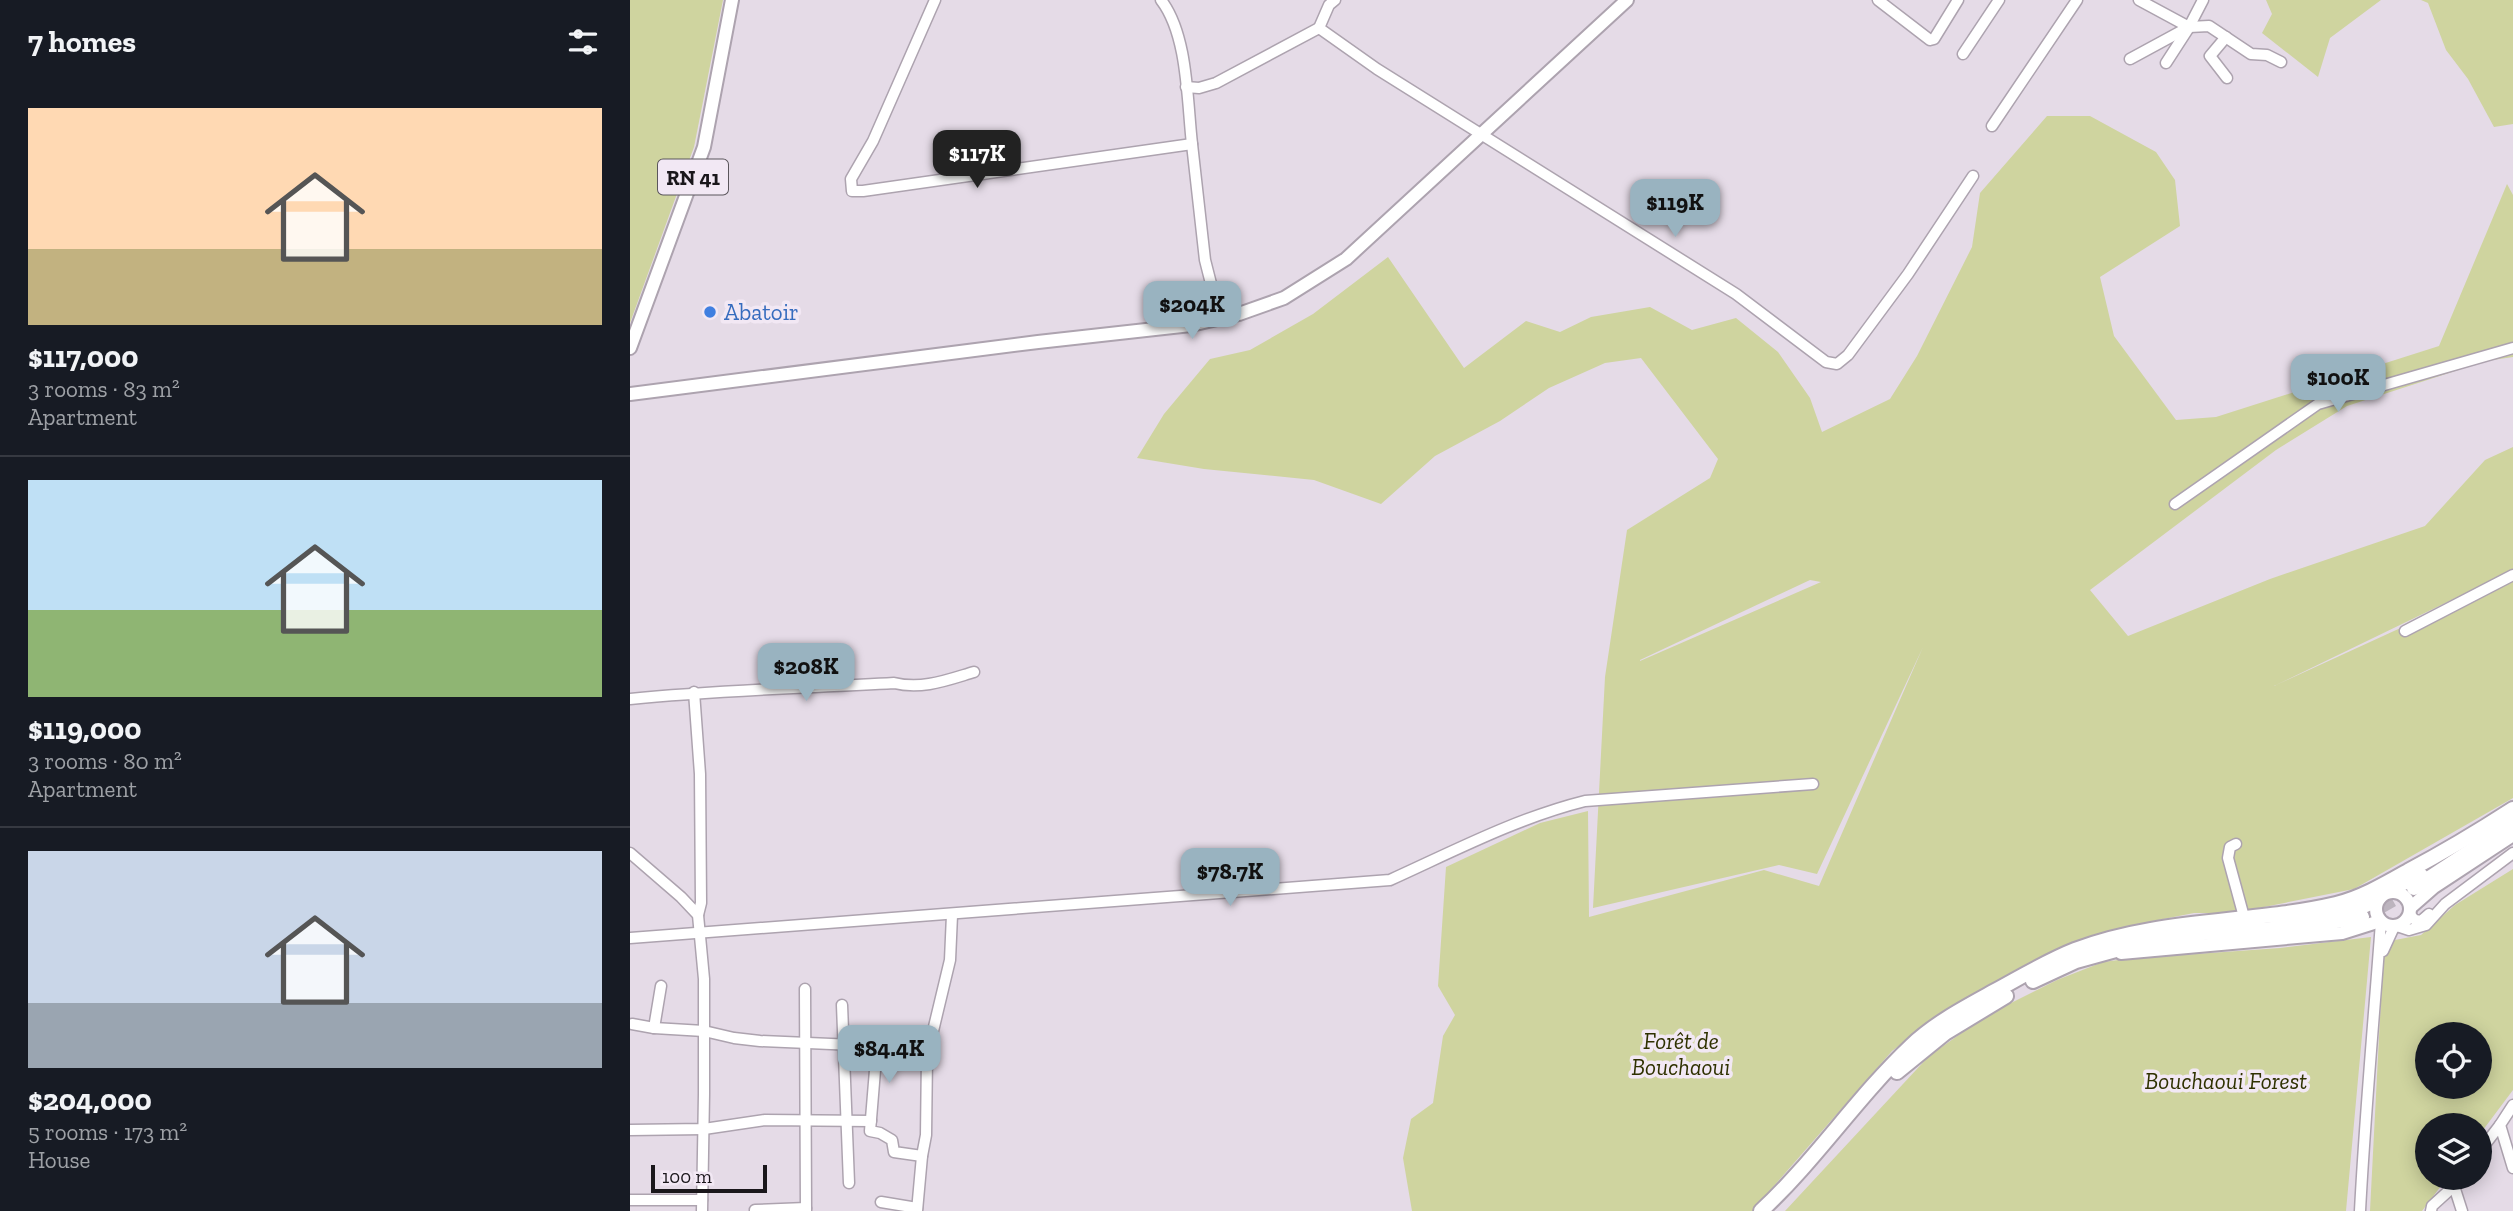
<!DOCTYPE html>
<html lang="en">
<head>
<meta charset="utf-8">
<style>
	body { margin:0; font-family:"Zilla Slab",serif; background:#20242c; color:#f1f3f6; height:100vh; display:flex; flex-direction:column; font-size:26px; white-space:nowrap }
	* { box-sizing:border-box; margin:0 }
	p { font-size:23px; color:#9ea1a6 }
	.icon { flex:none; width:38px; height:38px; fill:none; stroke:currentColor; stroke-width:2; stroke-linecap:round; stroke-linejoin:round }
	.map { position:relative; flex:1; overflow:hidden }
	.details { display:flex; flex-direction:column; background:#171b24; width:630px }
	.details>* { flex:none }
	.fabs { position:absolute; left:1785px; top:1022px; display:grid; gap:14px }
	.fabs a { display:grid; place-items:center; width:77px; height:77px; border-radius:50%; background:#171b24; box-shadow:0 4px 18px #0003; font-size:35px }
	.scale { position:absolute; left:21px; bottom:18px; width:116px; box-sizing:border-box; padding-left:7px; border:4px solid #1a171b; border-top:0; font-size:19px; line-height:24px; white-space:nowrap; color:#1a171b; -webkit-text-stroke:5px #f2e8f4; paint-order:stroke }
	.price { position:absolute; translate:-50% -60px; padding:0 16px; border-radius:14px; background:#99b3c0; color:#111; font-size:23px; line-height:46px; filter:drop-shadow(0 2px 4px #0008) }
	.price::after { content:''; position:absolute; left:50%; top:42px; width:21px; height:16px; margin-left:-10px; background:inherit; clip-path:polygon(0 0,100% 0,50% 100%) }
	.price.current { background:#222; color:#fff }
	ul { padding:0; list-style:none }
	li { display:grid; align-content:center; gap:14px; height:371px; padding:0 28px }
	li+li { border-top:2px solid #363941 }
	li span { display:grid; place-items:center; height:217px; border-radius:0px; color:#555 }
	li>.icon { margin-inline-start:auto }
	span .icon { width:126px; height:126px; fill:#fffc; stroke-width:1 }
	li b { font-size:30px }
	h2 { display:flex; justify-content:space-between; align-items:center; height:84px; padding:0 28px; font-size:30px }
	main { display:flex; flex:1; min-height:0 }
	.map>svg:first-child { display:block }
	.green { fill:#cfd49f; fill-rule:evenodd }
	.lines { fill:none; stroke-linecap:round; stroke-linejoin:round }
	.highway-tunnel { stroke:#bcb4be; stroke-width:14; stroke-dasharray:14 7; stroke-linecap:butt }
	.minor-casing { stroke:#ada3af; stroke-width:13 }
	.major-casing { stroke:#ada3af; stroke-width:16 }
	.highway-casing { stroke:#ada3af; stroke-width:18 }
	.minor { stroke:#fff; stroke-width:10 }
	.major { stroke:#fff; stroke-width:12 }
	.highway { stroke:#fff; stroke-width:14 }
	.shop-dot { fill:#3f7fe0; stroke:#f2e8f4; stroke-width:2.5 }
	.labels { text-anchor:middle; dominant-baseline:central; stroke-width:7; stroke-linejoin:round; paint-order:stroke }
	.shield { fill:#f2e8f4; stroke:#5b565c; stroke-width:2 }
	.shield-label { font-size:21px; font-weight:bold; fill:#1a171b }
	.shop-label { font-size:23px; fill:#366cbe; stroke:#f2e8f4; text-anchor:start }
	.park-label { font-size:23px; font-style:italic; fill:#2f3100; stroke:#f2e8f4 }
</style>
</head>
<body>
<main>
<section class="details">
<h2>7 homes<svg class="icon" aria-label="filters" viewBox="0 0 24 24"><path d="M4 7h16M4 17h16"/><circle cx="9" cy="7" r="2"/><circle cx="15" cy="17" r="2"/></svg></h2>
<ul>
<li><span style="background:linear-gradient(#ffd9b3 65%,#c2b280 0)"><svg class="icon" aria-label="home" viewBox="0 0 24 24"><path d="M3 11l9-7 9 7M6 9v11h12V9"/></svg></span><div><b>$117,000</b><p>3 rooms · 83 m²</p><p>Apartment</p></div></li>
<li><span style="background:linear-gradient(#bfe0f5 60%,#8fb573 0)"><svg class="icon" aria-label="home" viewBox="0 0 24 24"><path d="M3 11l9-7 9 7M6 9v11h12V9"/></svg></span><div><b>$119,000</b><p>3 rooms · 80 m²</p><p>Apartment</p></div></li>
<li><span style="background:linear-gradient(#c9d6e8 70%,#9aa5b1 0)"><svg class="icon" aria-label="home" viewBox="0 0 24 24"><path d="M3 11l9-7 9 7M6 9v11h12V9"/></svg></span><div><b>$204,000</b><p>5 rooms · 173 m²</p><p>House</p></div></li>
</ul>
</section>
<div class="map">
<svg width="1883" height="1211" viewBox="0 0 1883 1211">
	<rect width="100%" height="100%" fill="#e5dbe7"/>
	<!-- green -->
	<g class="green">
		<polygon points="0,0 93,0 64,147 0,323"/>
		<polygon points="1636,0 1751,0 1700,38 1688,77 1632,33 1642,14"/>
		<polygon points="1791,0 1883,0 1883,124 1864,127 1838,79 1816,50 1798,3"/>
		<path d="M1417 116H1460L1526 152 1545 180 1550 226 1470 277 1484 336 1546 420 1586 417 1809 346 1877 184 1883 195V357L1856 361 1717 406 1646 450 1460 590 1498 636 1640 579 1795 526 1855 460 1883 447V798L1724 889 1604 913H1564L1508 924 1410 957 1313 1013 1262 1051 1122 1211H782L773 1158 781 1119 803 1103 813 1036 825 1015 808 986 816 867 910 823 958 811 959 917 1134 870 1189 886 1293 647 1187 874 1149 865 963 908 975 677 997 530 1080 478 1088 459 1011 358 975 363 919 388 870 421 805 456 751 504 684 480 574 469 507 458 534 414 580 359 620 350 683 314 758 257 834 368 896 321 930 332 961 317 1020 307 1062 330 1106 318 1148 352 1180 398 1192 432 1260 399 1287 356 1342 247 1350 193ZM1872 576 1873 581 1644 686 1871 576ZM1180 580 1191 582 1010 661V660Z"/>
		<path d="M1883 869V1090L1850 1134V1125H1797V1178H1817L1792 1211H1740L1753 960 1757 948 1765 940 1791 935 1825 905ZM1797 1034H1850V1087H1797Z"/>
		<polygon points="1741,937 1716,1211 1155,1211 1299,1056 1357,1015 1427,980 1473,962 1496,959 1650,948"/>
	</g>
	<g class="lines">
		<!-- highway-tunnel -->
		<polyline class="highway-tunnel" points="1732,917 1784,888"/>
		<defs>
			<g id="minor">
				<polyline points="305,0 243,141 221,179 222,191 233,191 562,144 575,260 590,319"/>
				<path d="M531 0C558 35 557 100 562 144"/>
				<polyline points="705,0 699,5 689,28 747,69 1106,294 1196,362 1207,364 1218,355 1278,274 1343,176"/>
				<polyline points="1248,0 1300,40 1304,39 1328,0"/>
				<polyline points="1509,0 1559,27 1579,26 1621,54 1637,55 1651,62"/>
				<polyline points="1596,37 1580,56 1597,78"/>
				<polyline points="1333,54 1369,0"/>
				<polyline points="1500,59 1559,27 1573,0"/>
				<polyline points="1536,63 1558,29"/>
				<polyline points="556,87 569,88 586,83 689,28"/>
				<polyline points="1362,126 1447,0"/>
				<polyline points="1545,504 1688,404 1883,348"/>
				<polyline points="1775,631 1883,575"/>
				<polyline points="64,692 70,774 71,903 68,915"/>
				<path d="M0 699C88 690 176 688 264 683 292 690 317 680 344 672"/>
				<polyline points="1606,844 1600,847 1598,858 1614,917"/>
				<polyline points="0,853 51,897 68,915 74,979 74,1094 72,1211"/>
				<polyline points="1779,914 1785,920 1791,921 1799,914"/>
				<polyline points="1767,926 1779,930 1796,925 1815,904 1883,853"/>
				<path d="M0 938 760 880C824 851 887 818 955 801L1183 784"/>
				<polyline points="1753,951 1764,927"/>
				<polyline points="175,989 176,1211"/>
				<polyline points="212,1005 219,1183"/>
				<polyline points="2,1024 24,1028 74,1031 104,1038 130,1041 247,1046 297,1056"/>
				<polyline points="24,1028 31,986"/>
				<polyline points="247,1046 240,1131 250,1133 262,1140 264,1152 292,1156"/>
				<polyline points="1883,1105 1870,1125 1883,1168"/>
				<polyline points="0,1130 74,1129 135,1120 241,1121"/>
				<polyline points="1850,1151 1870,1125"/>
				<polyline points="1830,1178 1824,1186 1832,1211"/>
				<polyline points="0,1200 72,1200"/>
				<polyline points="251,1202 287,1208"/>
				<polyline points="125,1210 176,1208"/>
				<polyline points="287,1211 292,1156 296,1135 297,1056 320,960 322,915"/>
				<path d="M1730 1211C1735 1114 1744 1018 1751 922"/>
				<polyline points="1801,1211 1802,1206 1824,1186"/>
			</g>
			<g id="major">
				<polyline points="0,348 74,147 102,0"/>
				<polyline points="0,394 408,342 561,325 609,314 654,298 716,259 997,0"/>
				<circle cx="1763" cy="909" r="17"/>
				<polyline points="1757,892 1792,875"/>
				<polyline points="1780,908 1804,887 1883,835"/>
				<path d="M1648 920C1682 917 1719 919 1749 899"/>
				<polyline points="1491,953 1712,933 1750,921"/>
			</g>
			<g id="highway">
				<polyline points="1784,888 1883,823"/>
				<polyline points="1403,981 1446,961 1522,940 1573,933 1659,928 1732,917"/>
				<polyline points="1267,1072 1315,1033 1376,996"/>
				<path d="M1131 1211C1186 1160 1227 1097 1281 1046 1305 1023 1336 1007 1365 991 1391 977 1417 961 1445 950 1529 918 1620 924 1706 904 1731 898 1755 884 1778 871 1814 852 1849 831 1883 809"/>
			</g>
		</defs>
		<!-- minor casing -->
		<use href="#minor" class="minor-casing"/>
		<!-- major casing -->
		<use href="#major" class="major-casing"/>
		<!-- highway casing -->
		<use href="#highway" class="highway-casing"/>
		<!-- minor -->
		<use href="#minor" class="minor"/>
		<!-- major -->
		<use href="#major" class="major"/>
		<!-- highway -->
		<use href="#highway" class="highway"/>
	</g>
	<!-- markers -->
	<circle class="shop-dot" cx="80" cy="312" r="7"/>
	<g class="labels">
		<!-- shield labels -->
		<rect class="shield" x="28" y="159.5" width="70" height="35" rx="5"/>
		<g class="shield-label">
			<text x="63" y="177">RN 41</text>
		</g>
		<!-- shop labels -->
		<g class="shop-label">
			<text x="94" y="312">Abatoir</text>
		</g>
		<!-- park labels -->
		<g class="park-label">
			<text x="1051" y="1041">Forêt de<tspan x="1051" dy="26">Bouchaoui</tspan></text>
			<text x="1596" y="1081">Bouchaoui Forest</text>
		</g>
	</g>
</svg>
<div class="fabs">
<a><svg class="icon" aria-label="locate" viewBox="0 0 24 24"><circle cx="12" cy="12" r="6"/><path d="M12 2v4M12 18v4M2 12h4M18 12h4"/></svg></a>
<a><svg class="icon" aria-label="layers" viewBox="0 0 24 24"><path d="M12 4l9 5-9 5-9-5zM3 14l9 5 9-5"/></svg></a>
</div>
<div class="scale">100 m</div>
<b class="price current" style="left:347px;top:190px">$117K</b>
<b class="price" style="left:1045px;top:239px">$119K</b>
<b class="price" style="left:562px;top:341px">$204K</b>
<b class="price" style="left:1708px;top:414px">$100K</b>
<b class="price" style="left:176px;top:703px">$208K</b>
<b class="price" style="left:600px;top:908px">$78.7K</b>
<b class="price" style="left:259px;top:1085px">$84.4K</b>
</div>
</main>
</body>
</html>
